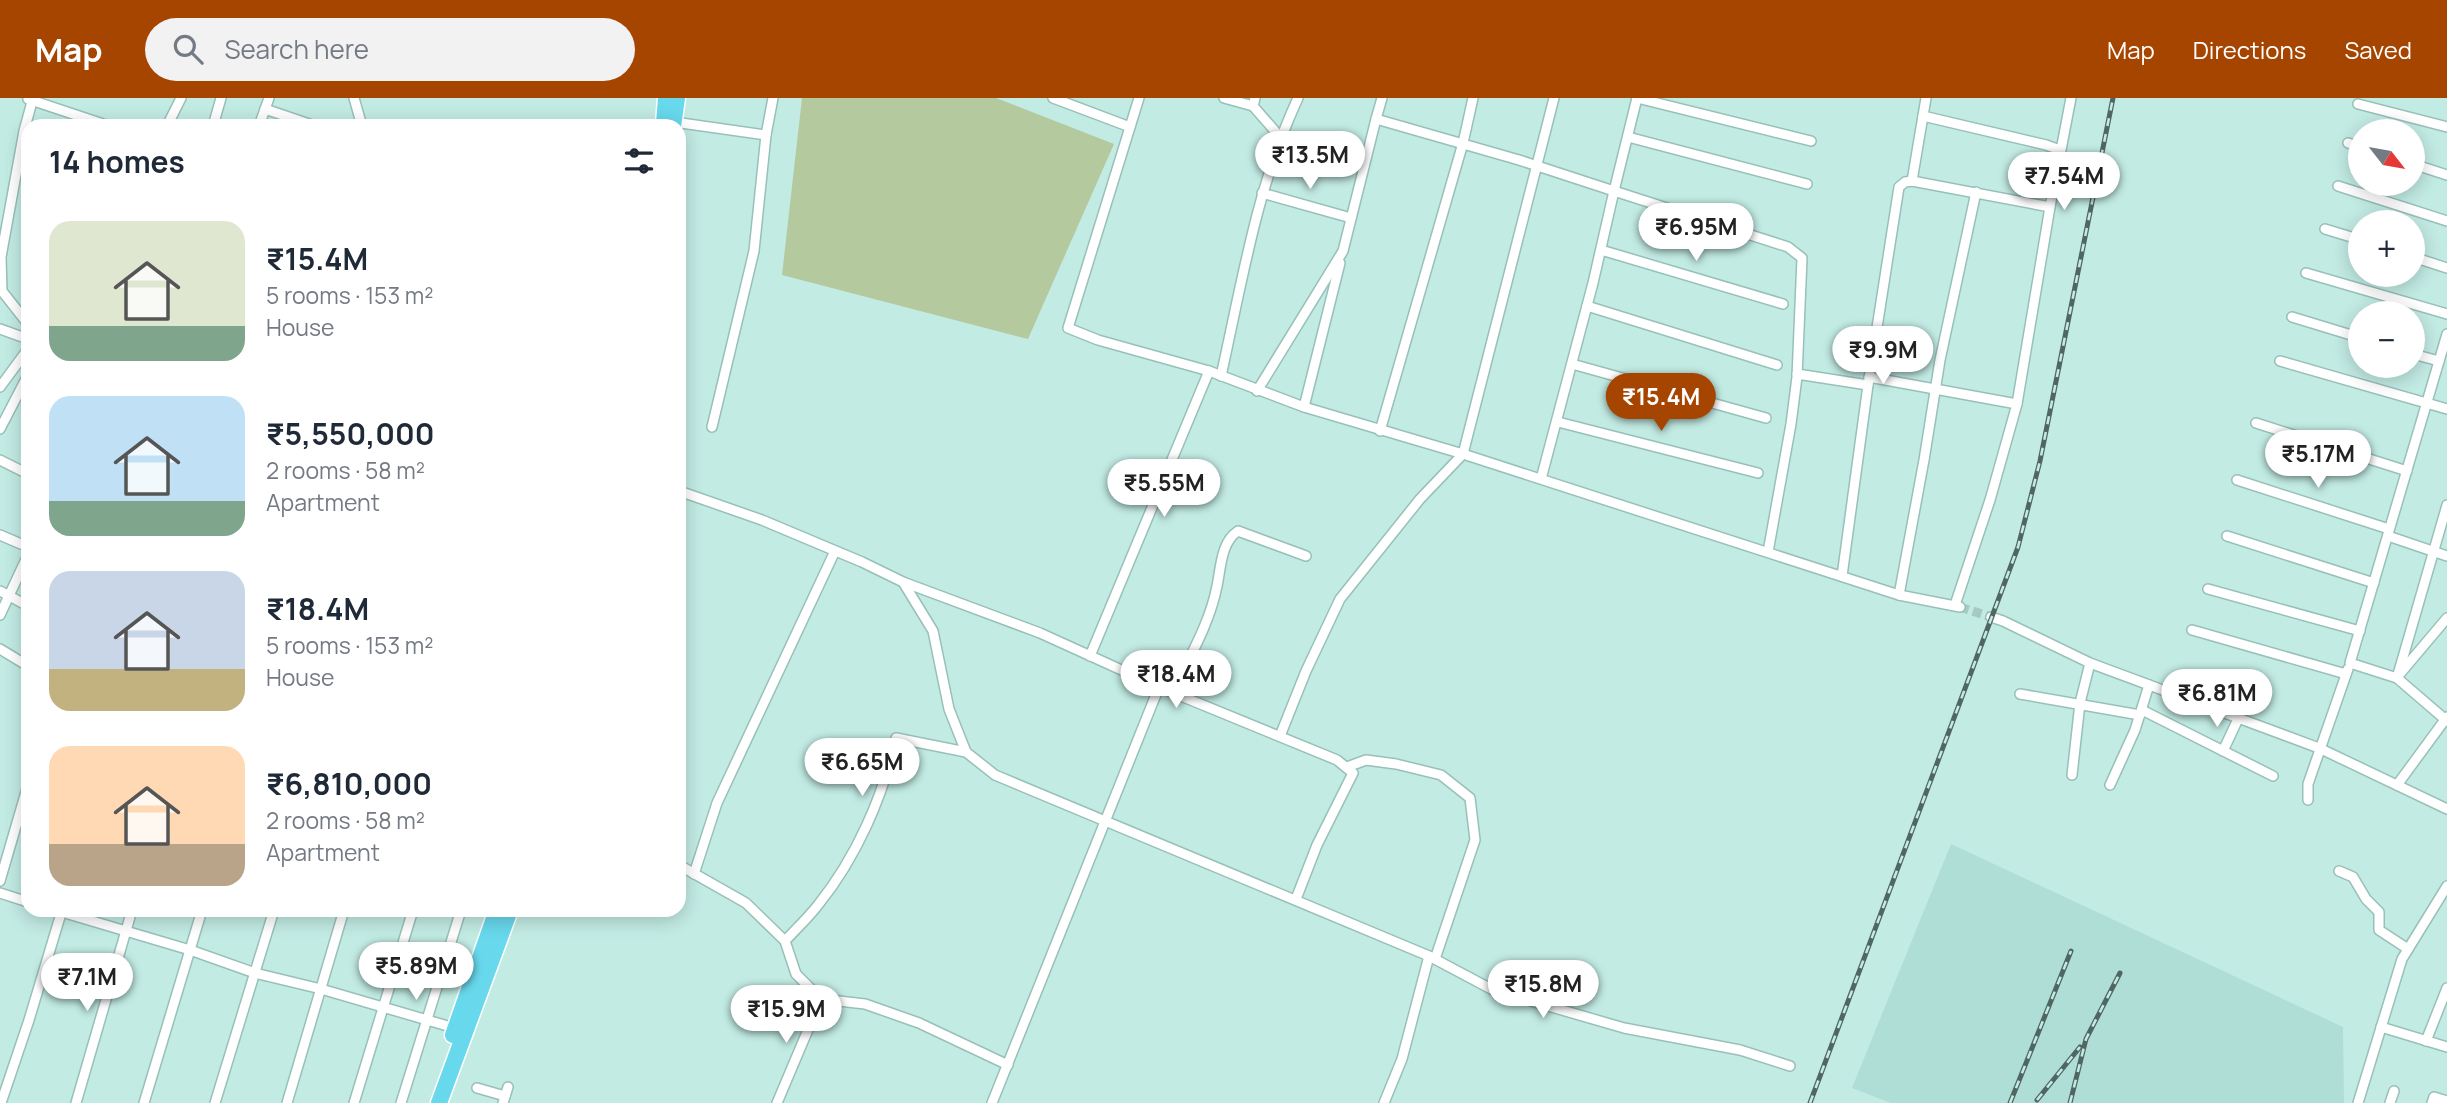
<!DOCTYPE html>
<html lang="en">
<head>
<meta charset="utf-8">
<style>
	body { margin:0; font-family:Manrope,sans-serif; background:#f2f2f3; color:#1f2937; height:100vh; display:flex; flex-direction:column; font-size:26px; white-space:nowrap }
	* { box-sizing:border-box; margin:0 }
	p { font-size:23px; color:#747a83 }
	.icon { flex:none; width:38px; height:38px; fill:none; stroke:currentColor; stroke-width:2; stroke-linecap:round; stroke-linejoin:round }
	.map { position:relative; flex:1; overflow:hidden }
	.side { position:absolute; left:21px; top:21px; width:665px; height:798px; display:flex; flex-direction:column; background:#fff; border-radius:21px; box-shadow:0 4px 18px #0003 }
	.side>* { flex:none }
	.needle { width:46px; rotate:121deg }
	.controls { position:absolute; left:2348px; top:21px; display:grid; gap:14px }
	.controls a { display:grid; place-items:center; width:77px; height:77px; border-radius:50%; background:#fff; box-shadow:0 4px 18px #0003; font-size:35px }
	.price { position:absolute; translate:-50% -60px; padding:0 16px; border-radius:24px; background:#fff; color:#222; font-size:23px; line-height:46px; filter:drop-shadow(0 2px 4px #0008) }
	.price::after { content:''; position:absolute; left:50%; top:42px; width:21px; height:16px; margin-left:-10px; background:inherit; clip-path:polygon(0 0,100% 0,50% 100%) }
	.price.selected { background:#a64500; color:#fff }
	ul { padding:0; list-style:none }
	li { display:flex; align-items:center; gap:21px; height:175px; padding:0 28px }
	li span { display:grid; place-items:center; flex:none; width:196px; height:140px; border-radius:21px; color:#555 }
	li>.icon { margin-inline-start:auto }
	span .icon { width:84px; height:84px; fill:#fffc; stroke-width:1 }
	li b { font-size:30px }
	h2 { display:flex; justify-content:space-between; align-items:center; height:84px; padding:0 28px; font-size:30px }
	header { display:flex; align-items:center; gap:42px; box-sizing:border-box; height:98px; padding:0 35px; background:#a64500; color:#fff }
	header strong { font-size:33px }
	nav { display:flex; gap:38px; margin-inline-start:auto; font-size:24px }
	.search { width:490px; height:63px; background:#f2f2f3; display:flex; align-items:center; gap:18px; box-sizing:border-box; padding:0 24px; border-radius:38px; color:#747a83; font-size:26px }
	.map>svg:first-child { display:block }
	.built { fill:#aeded6 }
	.green { fill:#b5c99f }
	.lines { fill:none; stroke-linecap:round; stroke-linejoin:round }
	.street-tunnel { stroke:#a5c9c3; stroke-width:9; stroke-dasharray:9 4.5; stroke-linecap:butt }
	.street-casing { stroke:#98c0b9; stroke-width:12 }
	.highway-casing { stroke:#fff; stroke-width:19 }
	.street { stroke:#fff; stroke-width:9 }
	.highway { stroke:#68d8ec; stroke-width:16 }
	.rail-casing { stroke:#506662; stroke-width:5 }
	.rail { stroke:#c2ebe4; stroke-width:2.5; stroke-dasharray:8; stroke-linecap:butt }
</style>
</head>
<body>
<header>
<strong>Map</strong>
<div class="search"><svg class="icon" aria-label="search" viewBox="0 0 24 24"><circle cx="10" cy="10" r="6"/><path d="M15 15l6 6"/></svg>Search here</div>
<nav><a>Map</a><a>Directions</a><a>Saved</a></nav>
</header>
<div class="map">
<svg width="2447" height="1005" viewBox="0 0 2447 1005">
	<rect width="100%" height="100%" fill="#c2ebe4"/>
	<!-- built -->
	<polygon class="built" points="1951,746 2343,929 2344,1005 1891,1005 1852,990"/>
	<!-- green -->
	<polygon class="green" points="802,0 996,0 1114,46 1028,241 782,177"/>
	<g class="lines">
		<!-- street-tunnel -->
		<polyline class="street-tunnel" points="1960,509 1991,519"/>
		<defs>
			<g id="street">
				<polyline points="354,0 362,28"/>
				<polyline points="1053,0 1130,29"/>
				<polyline points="1139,0 1068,230 1098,242 1209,273 1304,309 1463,356 1899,497 1960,509"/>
				<polyline points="1224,0 1253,8"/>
				<polyline points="1255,0 1253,8 1281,40 1364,68"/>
				<polyline points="1382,0 1376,21 1519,62 1614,93 1637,0"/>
				<polyline points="1637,0 1811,43"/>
				<polyline points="28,1 109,28"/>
				<polyline points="2358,6 2447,29"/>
				<polyline points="265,11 315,28"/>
				<polyline points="1923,18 2046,47 2060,52"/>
				<polyline points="674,24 766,37 773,0"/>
				<polyline points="167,28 181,0"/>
				<polyline points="213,28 221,0"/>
				<polyline points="259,28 269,0"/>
				<polyline points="1628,39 1807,86"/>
				<polyline points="2348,45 2361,49"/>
				<polyline points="2413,66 2447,77"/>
				<polyline points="1912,83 1926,0"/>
				<polyline points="2338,88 2447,123"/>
				<polyline points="1262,95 1351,120"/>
				<polyline points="2050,109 2071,0"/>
				<polyline points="2325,131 2361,142"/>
				<polyline points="1601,152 1783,206"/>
				<polyline points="2413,159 2447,170"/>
				<polyline points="2306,175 2447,216"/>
				<polyline points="1587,208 1777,267"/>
				<polyline points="2292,219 2361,240"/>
				<polyline points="28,226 2,193 1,159 24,33 33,0"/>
				<polyline points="0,231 28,241"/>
				<polyline points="2447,236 2350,565 2397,580 2447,623"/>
				<polyline points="2413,256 2439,263"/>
				<polyline points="2280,263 2447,311"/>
				<polyline points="1572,266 1766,320"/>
				<polyline points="1797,276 1868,287"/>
				<path d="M1221 278C1242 184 1257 88 1298 0"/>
				<polyline points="1869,279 2017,306"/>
				<polyline points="0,289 28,251"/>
				<polyline points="1257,293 1343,153 1376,21"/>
				<polyline points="1304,309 1340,165"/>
				<polyline points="1558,324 1758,375"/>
				<polyline points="2256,325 2407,373"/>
				<polyline points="712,329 754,153 766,37"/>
				<polyline points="0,331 28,277"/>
				<polyline points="1380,333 1463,45 1473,0"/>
				<polyline points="0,362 28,376"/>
				<polyline points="1541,381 1593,185 1614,93 1788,149 1802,160 1797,279 1791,326 1768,454"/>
				<polyline points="2237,382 2389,431"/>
				<polyline points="679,393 762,422 862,464 903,484 933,533 949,611 966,654 995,677 1429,858"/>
				<polyline points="0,437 28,449"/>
				<polyline points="2227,438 2374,485"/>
				<polyline points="2388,438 2447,458"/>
				<polyline points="1842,478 1868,287 1899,89 1905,84 1912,83 2050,109 2017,306 1990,402 1955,507"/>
				<polyline points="903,484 1040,535 1159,589 1337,662 1353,675 1317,747 1296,801"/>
				<polyline points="2208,491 2360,533"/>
				<polyline points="0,493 28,508"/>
				<polyline points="1899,497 1924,362 1940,262 1976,94"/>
				<polyline points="0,517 28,457"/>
				<polyline points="1991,519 2003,523 2090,565 2319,650 2447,711"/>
				<polyline points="2192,532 2346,576"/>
				<polyline points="0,551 28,568"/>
				<polyline points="1090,558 1209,273"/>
				<polyline points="2398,578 2447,520"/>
				<polyline points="2397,580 2447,407"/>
				<path d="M1173 594C1189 560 1210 525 1217 488 1221 469 1221 444 1238 433L1306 458"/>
				<polyline points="2020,596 2140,617"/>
				<polyline points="2142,612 2273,678"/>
				<polyline points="1280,638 1306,573 1340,501 1420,401 1463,356 1554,0"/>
				<polyline points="2223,653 2238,621"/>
				<polyline points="1347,669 1366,662 1396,666 1441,677 1470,700 1475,742 1435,861"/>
				<polyline points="2072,677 2080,605 2090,565"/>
				<polyline points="2110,687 2135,632 2149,587"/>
				<polyline points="2397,687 2447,619"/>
				<polyline points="2308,702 2308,686 2348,571"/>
				<polyline points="679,767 746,805 785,843 796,876 821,901 865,906 919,925 1008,967"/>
				<polyline points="2339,773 2353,779 2366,801 2379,814 2379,832 2408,851"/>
				<polyline points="694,776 717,705 835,453"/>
				<polyline points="0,783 28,687"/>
				<polyline points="0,795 28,804"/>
				<polyline points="55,812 190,852 255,875 321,891 458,931"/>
				<path d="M785 843C796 831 808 820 818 807 856 760 883 699 896 640L966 654"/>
				<polyline points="2381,929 2447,949"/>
				<polyline points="2426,943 2447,890"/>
				<polyline points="477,990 505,998"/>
				<polyline points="1,1005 29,922 62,812"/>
				<polyline points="76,1005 132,812"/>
				<polyline points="144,1005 202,812"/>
				<polyline points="215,1005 274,812"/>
				<polyline points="287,1005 344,812"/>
				<polyline points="354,1005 413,812"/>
				<polyline points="401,1005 461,812"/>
				<polyline points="503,1005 508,989"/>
				<polyline points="777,1005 821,901"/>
				<polyline points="992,1005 1159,589"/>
				<polyline points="1384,1005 1402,961 1429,858 1493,892 1624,930 1740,952 1790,968"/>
				<polyline points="2358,1005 2402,861 2447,788"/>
				<polyline points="2390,1005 2394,993"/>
				<polyline points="2432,1005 2434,999 2447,1003"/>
			</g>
			<g id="highway">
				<polyline points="664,26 666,0"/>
				<polyline points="673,28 677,0"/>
				<polyline points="453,937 497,812"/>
				<polyline points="439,1005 510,812"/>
			</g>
		</defs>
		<!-- street casing -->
		<use href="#street" class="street-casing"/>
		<!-- highway casing -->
		<use href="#highway" class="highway-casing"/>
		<!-- street -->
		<use href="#street" class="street"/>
		<!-- highway -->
		<use href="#highway" class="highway"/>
		<defs>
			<g id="rail">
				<polyline points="2037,1002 2080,949"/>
				<polyline points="1810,1005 2018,449 2040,363 2113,0"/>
				<polyline points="2010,1005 2071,853"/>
				<polyline points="2070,1005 2086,941 2120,875"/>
			</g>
		</defs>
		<!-- rail casing -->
		<use href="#rail" class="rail-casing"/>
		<!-- rail -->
		<use href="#rail" class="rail"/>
	</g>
</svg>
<div class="controls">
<a><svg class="needle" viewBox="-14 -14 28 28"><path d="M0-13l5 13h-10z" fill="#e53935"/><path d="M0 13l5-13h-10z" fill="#747a83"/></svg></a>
<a>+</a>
<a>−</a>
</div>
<b class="price" style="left:1310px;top:93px">₹13.5M</b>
<b class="price" style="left:2064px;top:114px">₹7.54M</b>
<b class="price" style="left:1696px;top:165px">₹6.95M</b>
<b class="price" style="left:1883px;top:288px">₹9.9M</b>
<b class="price selected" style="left:1661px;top:335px">₹15.4M</b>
<b class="price" style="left:2318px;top:392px">₹5.17M</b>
<b class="price" style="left:1164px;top:421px">₹5.55M</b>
<b class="price" style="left:1176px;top:612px">₹18.4M</b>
<b class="price" style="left:2217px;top:631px">₹6.81M</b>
<b class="price" style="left:862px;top:700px">₹6.65M</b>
<b class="price" style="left:416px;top:904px">₹5.89M</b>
<b class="price" style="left:87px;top:915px">₹7.1M</b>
<b class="price" style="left:1543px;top:922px">₹15.8M</b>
<b class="price" style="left:786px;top:947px">₹15.9M</b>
<section class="side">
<h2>14 homes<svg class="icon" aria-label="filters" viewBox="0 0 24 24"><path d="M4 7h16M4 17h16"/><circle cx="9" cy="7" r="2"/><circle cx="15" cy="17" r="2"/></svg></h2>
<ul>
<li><span style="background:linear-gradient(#dfe7d0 75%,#7fa58c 0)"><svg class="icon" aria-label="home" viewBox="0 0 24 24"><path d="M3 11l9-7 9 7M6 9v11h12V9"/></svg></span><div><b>₹15.4M</b><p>5 rooms · 153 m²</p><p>House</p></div></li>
<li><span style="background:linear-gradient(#bfe0f5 75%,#7fa58c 0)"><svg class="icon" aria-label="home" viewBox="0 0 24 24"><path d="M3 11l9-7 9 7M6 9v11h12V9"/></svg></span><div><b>₹5,550,000</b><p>2 rooms · 58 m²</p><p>Apartment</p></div></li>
<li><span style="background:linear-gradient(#c9d6e8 70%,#c2b280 0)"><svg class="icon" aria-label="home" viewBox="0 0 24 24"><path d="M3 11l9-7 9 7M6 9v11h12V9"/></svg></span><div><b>₹18.4M</b><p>5 rooms · 153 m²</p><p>House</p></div></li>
<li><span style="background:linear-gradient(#ffd9b3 70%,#b9a48a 0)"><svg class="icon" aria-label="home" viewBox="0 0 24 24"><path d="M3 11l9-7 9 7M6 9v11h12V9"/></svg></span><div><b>₹6,810,000</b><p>2 rooms · 58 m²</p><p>Apartment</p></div></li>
</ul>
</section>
</div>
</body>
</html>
